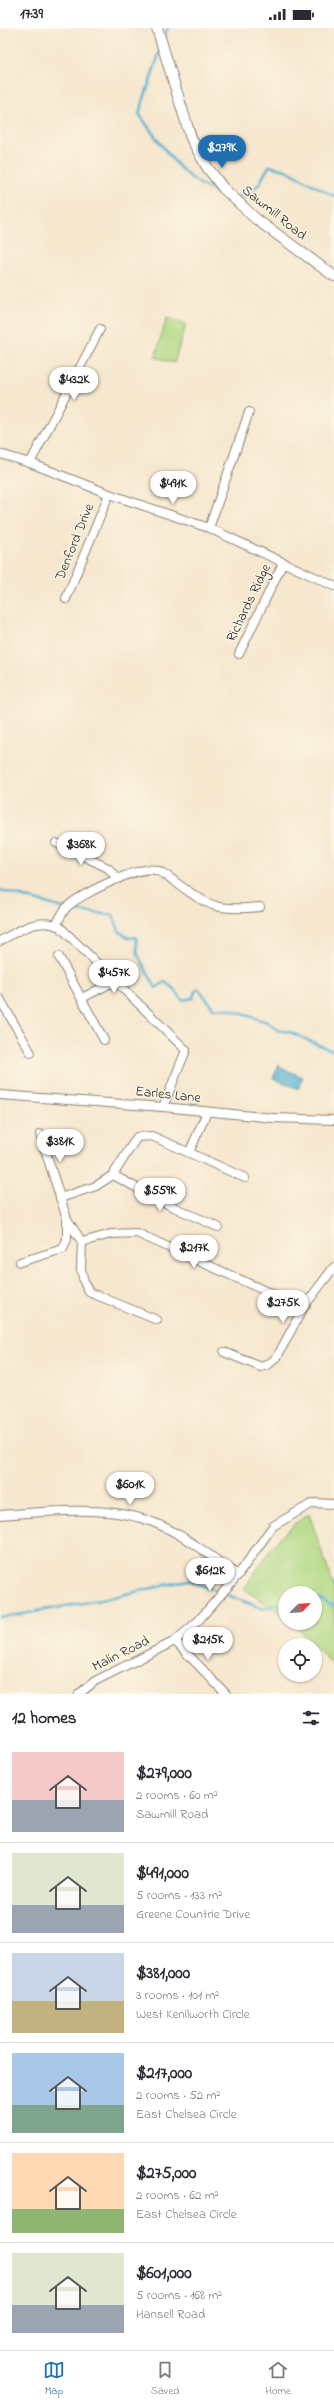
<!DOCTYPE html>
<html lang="en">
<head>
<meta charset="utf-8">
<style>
	body { margin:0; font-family:"Indie Flower",sans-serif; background:#f7f7f7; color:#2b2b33; height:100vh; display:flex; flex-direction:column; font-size:15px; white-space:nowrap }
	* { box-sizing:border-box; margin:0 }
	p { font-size:13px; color:#7c7c81 }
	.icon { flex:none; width:22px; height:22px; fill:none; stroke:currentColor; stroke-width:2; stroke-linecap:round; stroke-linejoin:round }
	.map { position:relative; height:1666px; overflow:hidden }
	.side { display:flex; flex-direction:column; background:#fff; flex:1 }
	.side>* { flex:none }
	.needle { width:26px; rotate:66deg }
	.tools { position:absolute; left:278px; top:1558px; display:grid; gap:8px }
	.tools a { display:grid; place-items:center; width:44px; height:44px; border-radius:50%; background:#fff; box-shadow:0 1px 3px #0004; font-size:20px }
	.price { position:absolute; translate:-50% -34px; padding:0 9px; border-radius:14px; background:#fff; color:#222; font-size:13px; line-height:26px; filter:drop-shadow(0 1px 2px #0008) }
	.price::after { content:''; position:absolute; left:50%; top:24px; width:12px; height:9px; margin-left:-6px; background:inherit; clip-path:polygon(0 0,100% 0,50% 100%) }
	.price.current { background:#1f6fb2; color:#fff }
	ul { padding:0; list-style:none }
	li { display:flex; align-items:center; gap:12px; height:100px; padding:0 12px }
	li+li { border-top:1px solid #e1e1e2 }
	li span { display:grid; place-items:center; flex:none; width:112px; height:80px; border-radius:0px; color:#555 }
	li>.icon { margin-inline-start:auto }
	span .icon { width:48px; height:48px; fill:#fffc; stroke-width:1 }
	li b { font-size:17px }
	h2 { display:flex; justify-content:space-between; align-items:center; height:48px; padding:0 12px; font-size:17px }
	.status { display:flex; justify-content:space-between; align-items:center; height:28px; padding:0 20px; background:#fff; direction:ltr }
	.status svg { height:11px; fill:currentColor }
	.tab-bar { display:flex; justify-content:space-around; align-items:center; height:56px; border-top:1px solid #e1e1e2; background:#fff; font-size:11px; color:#7c7c81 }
	.tab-bar a { display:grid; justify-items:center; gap:2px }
	.tab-bar .current { color:#1f6fb2 }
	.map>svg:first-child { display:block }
	.green { fill:#b0d983; stroke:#667a50 }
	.water { fill:#54b0d2; stroke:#386677 }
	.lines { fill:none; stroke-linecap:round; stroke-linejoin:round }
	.stream { stroke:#54b0d2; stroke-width:2.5 }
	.minor-casing { stroke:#898275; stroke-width:10 }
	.tertiary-casing { stroke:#898275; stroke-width:12 }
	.minor { stroke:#fff; stroke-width:8 }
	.tertiary { stroke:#fff; stroke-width:10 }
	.labels { text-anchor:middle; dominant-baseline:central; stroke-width:3; stroke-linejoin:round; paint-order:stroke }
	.street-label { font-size:14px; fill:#1c1c1c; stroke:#fcf5e5 }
</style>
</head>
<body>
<div class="status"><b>17:39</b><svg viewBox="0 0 49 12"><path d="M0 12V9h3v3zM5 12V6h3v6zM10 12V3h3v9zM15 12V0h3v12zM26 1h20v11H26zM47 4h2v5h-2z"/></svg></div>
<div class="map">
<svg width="334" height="1666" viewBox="0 0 334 1666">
	<rect width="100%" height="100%" fill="#fcf5e5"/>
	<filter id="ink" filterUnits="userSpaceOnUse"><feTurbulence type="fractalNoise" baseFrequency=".025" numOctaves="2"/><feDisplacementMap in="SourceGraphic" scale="8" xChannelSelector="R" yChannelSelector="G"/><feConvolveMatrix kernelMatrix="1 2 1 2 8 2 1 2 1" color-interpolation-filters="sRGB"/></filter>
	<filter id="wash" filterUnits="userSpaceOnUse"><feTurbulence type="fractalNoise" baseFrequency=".012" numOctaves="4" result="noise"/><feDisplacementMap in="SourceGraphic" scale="16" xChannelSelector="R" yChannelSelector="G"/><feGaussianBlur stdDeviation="0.9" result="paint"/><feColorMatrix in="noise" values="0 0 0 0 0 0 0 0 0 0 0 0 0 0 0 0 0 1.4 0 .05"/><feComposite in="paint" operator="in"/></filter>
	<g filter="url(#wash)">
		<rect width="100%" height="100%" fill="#f6e7ce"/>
		<!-- green -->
		<g class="green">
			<polygon points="167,290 186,296 174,335 155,329"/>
			<path d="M309 1486 334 1559V1638L293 1595H315V1565H285V1588L244 1561C263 1533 278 1504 309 1486Z"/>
		</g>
		<!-- water -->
		<polygon class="water" points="279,1036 279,1039 303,1049 298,1061 273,1050"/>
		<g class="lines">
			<!-- stream -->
			<g class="stream">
				<polyline points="163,10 168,0"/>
				<path d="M160 23 139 86C162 117 183 156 223 166"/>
				<polyline points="238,168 246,170 259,156 269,138 286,142 334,168"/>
				<polyline points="0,862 63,880"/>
				<polyline points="68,882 113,887 119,903 128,910 136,909 138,927 156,960 165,954 173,960 183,972 193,970 195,963 199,961 213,980 228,981 267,994 277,1002 290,1004 330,1022 334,1022"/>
				<polyline points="315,1569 334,1578"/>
				<polyline points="0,1590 100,1572 188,1552 264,1581 285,1573"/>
			</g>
		</g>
	</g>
	<g filter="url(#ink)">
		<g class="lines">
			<defs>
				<g id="minor">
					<polyline points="0,426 30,435 109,466 209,500 334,558"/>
					<polyline points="30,435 100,301"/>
					<polyline points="209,500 249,384"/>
					<polyline points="66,571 109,466"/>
					<polyline points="239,626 283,535"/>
					<polyline points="56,815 108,840 118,851"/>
					<path d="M56 897C60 891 62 884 67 879 79 867 140 837 155 842 164 844 171 851 178 856 211 880 219 883 260 879"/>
					<path d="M0 913C18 903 39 888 60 899L186 1022 163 1079"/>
					<polyline points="59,929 104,1012"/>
					<polyline points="82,970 115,953"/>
					<polyline points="0,971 31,1025"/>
					<polyline points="0,1067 163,1079 273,1090 334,1092"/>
					<polyline points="40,1106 67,1191 82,1214 81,1241 84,1254 89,1264 157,1292"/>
					<polyline points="189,1125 207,1084"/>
					<polyline points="113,1147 171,1178 218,1199"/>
					<polyline points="60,1170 96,1158 113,1147 137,1109 152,1108 245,1150"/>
					<polyline points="82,1214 111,1206 137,1205 303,1280"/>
					<polyline points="20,1234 63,1221 67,1211 67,1192"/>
					<polyline points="224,1324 261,1339 269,1336 277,1329 303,1280 334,1239"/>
					<path d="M0 1487C43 1484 99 1478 140 1490 177 1500 207 1526 238 1547"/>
					<polyline points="175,1613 226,1666"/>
					<polyline points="79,1666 95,1653 175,1613 198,1593 238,1547 273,1498 313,1475 334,1476"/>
				</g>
				<polyline id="tertiary" points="157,0 191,110 207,139 223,160 256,191 334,248"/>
			</defs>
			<!-- minor casing -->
			<use href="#minor" class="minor-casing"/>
			<!-- tertiary casing -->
			<use href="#tertiary" class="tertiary-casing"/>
			<!-- minor -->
			<use href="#minor" class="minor"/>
			<!-- tertiary -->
			<use href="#tertiary" class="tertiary"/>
		</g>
	</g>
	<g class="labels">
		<!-- street labels -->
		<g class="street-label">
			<text transform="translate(274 185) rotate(39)">Sawmill Road</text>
			<text transform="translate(75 514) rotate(-68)">Denford Drive</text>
			<text transform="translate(249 575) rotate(-64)">Richards Ridge</text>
			<text transform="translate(168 1067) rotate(6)">Earles Lane</text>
			<text transform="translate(121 1626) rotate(-27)">Malin Road</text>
		</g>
	</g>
</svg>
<div class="tools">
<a><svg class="needle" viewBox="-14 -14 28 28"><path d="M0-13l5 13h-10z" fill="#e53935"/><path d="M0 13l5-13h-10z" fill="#7c7c81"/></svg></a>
<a><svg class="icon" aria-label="locate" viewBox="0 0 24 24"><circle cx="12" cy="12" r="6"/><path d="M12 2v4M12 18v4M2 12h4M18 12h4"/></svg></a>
</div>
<b class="price current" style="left:222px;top:141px">$279K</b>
<b class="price" style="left:74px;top:373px">$432K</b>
<b class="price" style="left:173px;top:477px">$491K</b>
<b class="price" style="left:81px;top:838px">$368K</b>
<b class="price" style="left:114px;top:966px">$457K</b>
<b class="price" style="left:60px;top:1135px">$381K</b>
<b class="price" style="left:160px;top:1184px">$559K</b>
<b class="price" style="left:194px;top:1241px">$217K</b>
<b class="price" style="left:283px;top:1296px">$275K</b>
<b class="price" style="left:130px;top:1478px">$601K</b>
<b class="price" style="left:210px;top:1564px">$612K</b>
<b class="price" style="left:208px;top:1633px">$215K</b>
</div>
<section class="side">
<h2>12 homes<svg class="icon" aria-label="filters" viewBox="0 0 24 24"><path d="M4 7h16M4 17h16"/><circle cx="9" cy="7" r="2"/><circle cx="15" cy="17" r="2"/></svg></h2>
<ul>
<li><span style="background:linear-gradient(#f6c9c9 60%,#9aa5b1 0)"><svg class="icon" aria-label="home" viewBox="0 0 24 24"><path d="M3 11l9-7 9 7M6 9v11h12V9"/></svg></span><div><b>$279,000</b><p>2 rooms · 60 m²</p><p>Sawmill Road</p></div></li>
<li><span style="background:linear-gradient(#dfe7d0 65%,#9aa5b1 0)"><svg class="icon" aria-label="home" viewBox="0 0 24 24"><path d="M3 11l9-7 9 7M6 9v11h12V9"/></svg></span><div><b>$491,000</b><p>5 rooms · 133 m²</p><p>Greene Countrie Drive</p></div></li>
<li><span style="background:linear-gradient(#c9d6e8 60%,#c2b280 0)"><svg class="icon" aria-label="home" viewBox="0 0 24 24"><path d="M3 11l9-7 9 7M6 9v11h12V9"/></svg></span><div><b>$381,000</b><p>3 rooms · 101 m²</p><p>West Kenilworth Circle</p></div></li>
<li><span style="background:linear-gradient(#a9c7e8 65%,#7fa58c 0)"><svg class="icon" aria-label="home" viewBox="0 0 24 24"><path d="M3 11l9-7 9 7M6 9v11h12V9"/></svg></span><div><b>$217,000</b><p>2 rooms · 52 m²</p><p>East Chelsea Circle</p></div></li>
<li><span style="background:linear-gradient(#ffd9b3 70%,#8fb573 0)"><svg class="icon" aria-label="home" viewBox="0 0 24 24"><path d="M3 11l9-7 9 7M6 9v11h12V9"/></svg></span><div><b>$275,000</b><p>2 rooms · 62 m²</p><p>East Chelsea Circle</p></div></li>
<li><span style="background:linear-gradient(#dfe7d0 65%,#9aa5b1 0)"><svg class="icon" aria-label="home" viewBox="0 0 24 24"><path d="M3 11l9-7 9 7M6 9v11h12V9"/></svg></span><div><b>$601,000</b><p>5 rooms · 168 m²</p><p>Hansell Road</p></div></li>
</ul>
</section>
<nav class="tab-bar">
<a class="current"><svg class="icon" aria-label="map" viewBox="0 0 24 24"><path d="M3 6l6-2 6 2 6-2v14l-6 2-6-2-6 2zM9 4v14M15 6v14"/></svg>Map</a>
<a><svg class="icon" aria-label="saved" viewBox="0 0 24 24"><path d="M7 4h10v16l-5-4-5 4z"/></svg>Saved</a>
<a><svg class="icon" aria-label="home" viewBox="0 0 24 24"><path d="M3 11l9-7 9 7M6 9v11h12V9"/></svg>Home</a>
</nav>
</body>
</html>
